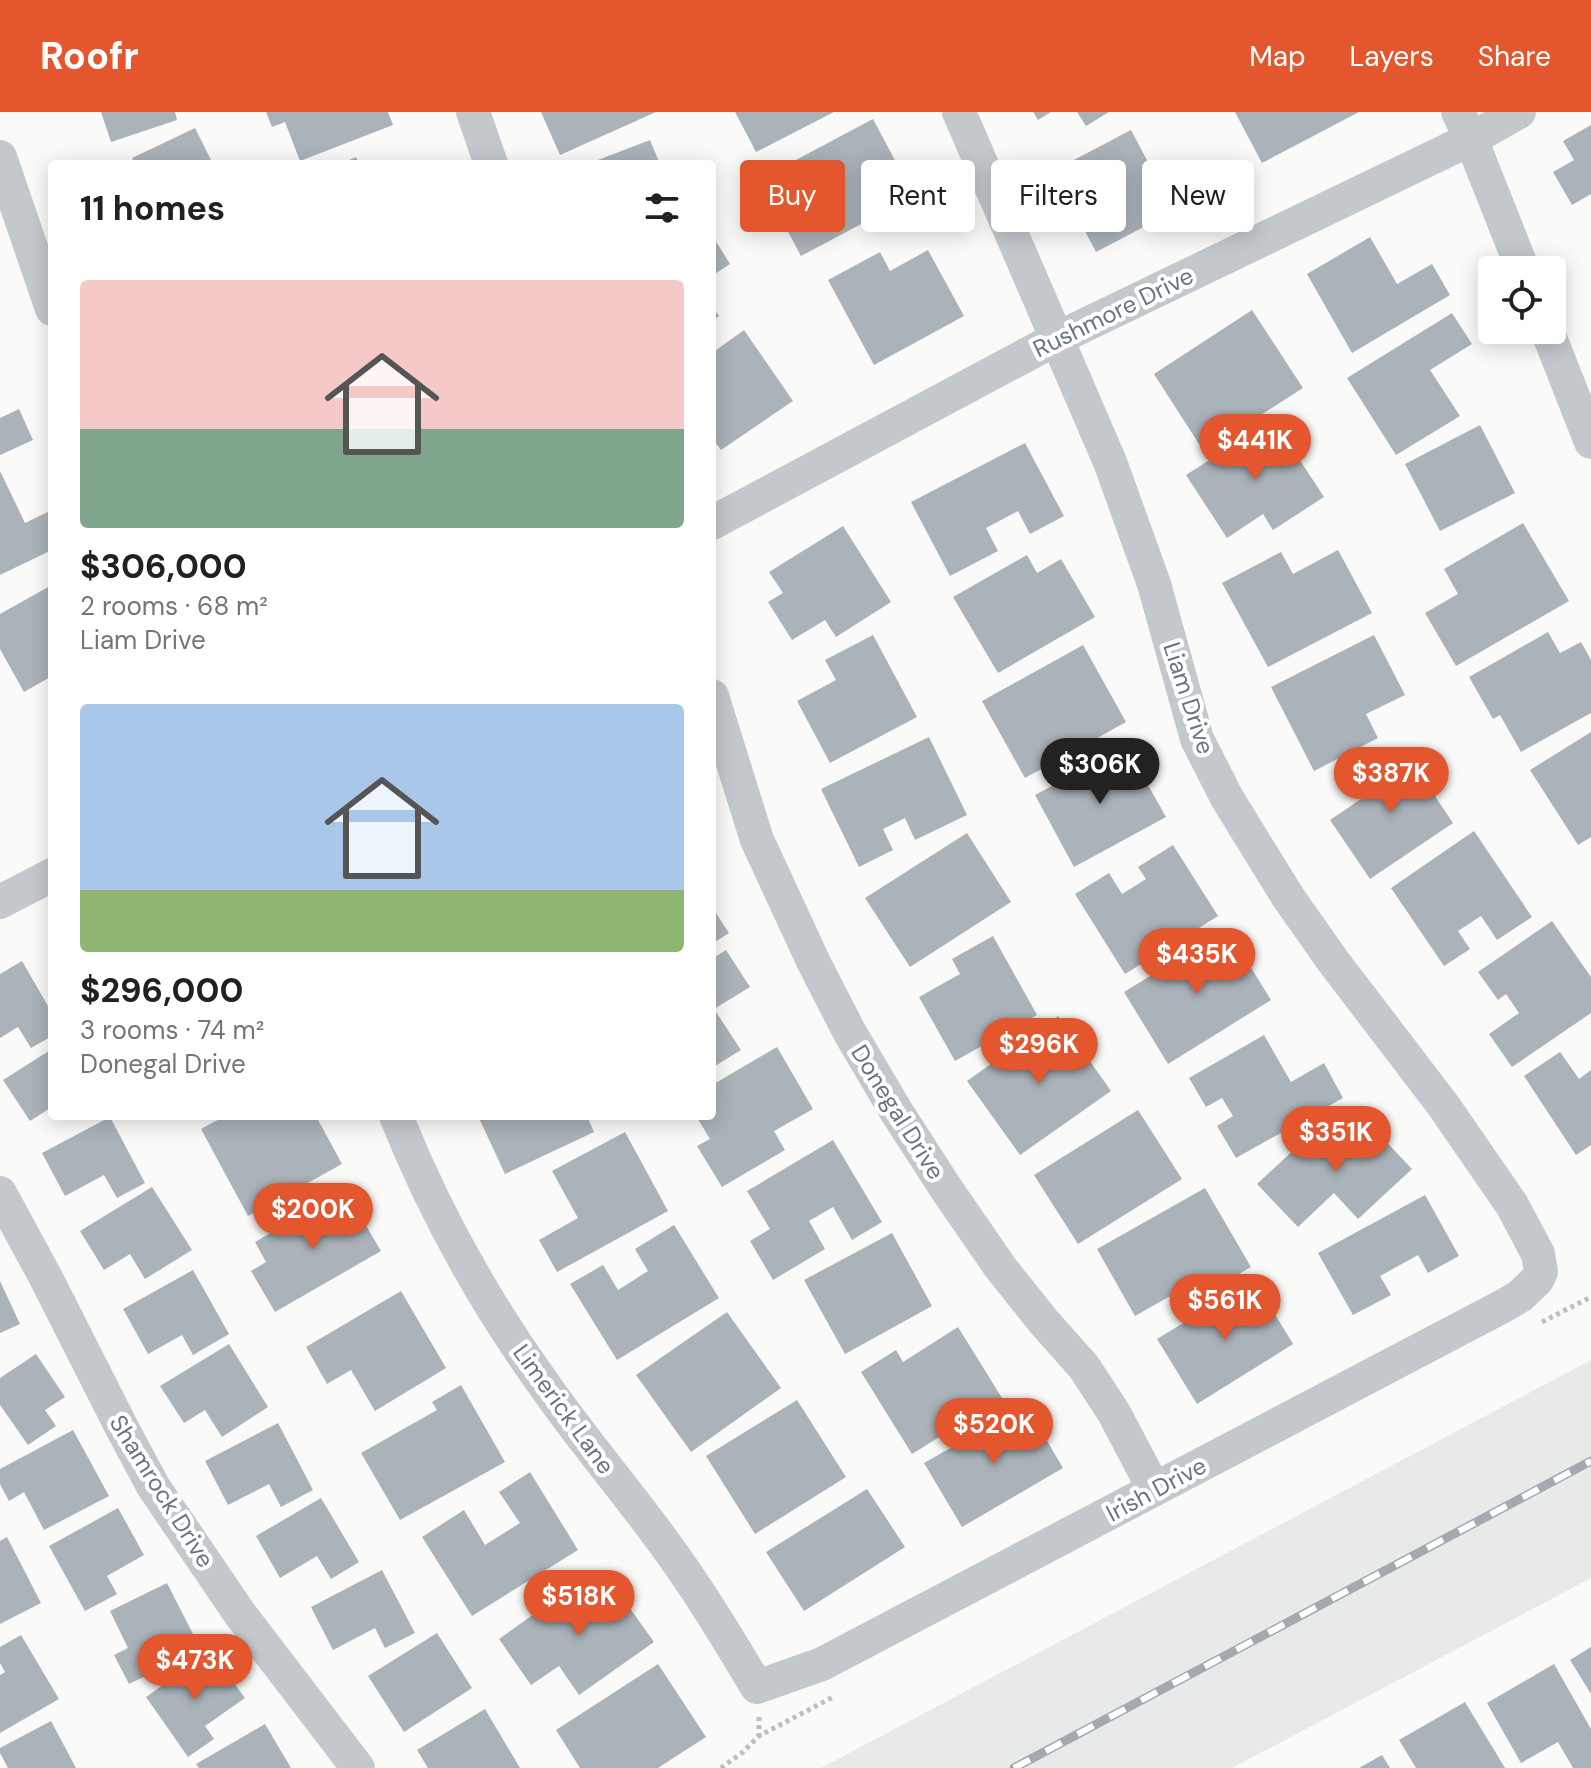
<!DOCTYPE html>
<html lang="en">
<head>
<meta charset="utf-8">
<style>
	body { margin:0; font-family:"DM Sans",sans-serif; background:#f2f2f2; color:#202124; height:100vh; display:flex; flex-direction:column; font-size:30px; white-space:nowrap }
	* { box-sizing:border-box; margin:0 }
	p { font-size:26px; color:#757577 }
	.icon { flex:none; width:44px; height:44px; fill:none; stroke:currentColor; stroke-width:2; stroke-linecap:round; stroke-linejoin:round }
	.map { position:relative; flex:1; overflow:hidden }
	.side { position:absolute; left:48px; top:48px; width:668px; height:960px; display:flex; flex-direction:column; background:#fff; border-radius:8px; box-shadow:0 4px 20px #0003 }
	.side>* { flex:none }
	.top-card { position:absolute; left:740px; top:48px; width:730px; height:72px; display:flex; gap:16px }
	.fabs { position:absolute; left:1478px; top:144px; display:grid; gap:16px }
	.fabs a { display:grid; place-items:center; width:88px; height:88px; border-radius:8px; background:#fff; box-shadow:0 4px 20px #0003; font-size:40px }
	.price { position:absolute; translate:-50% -68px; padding:0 18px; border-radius:28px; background:#e4572e; color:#fff; font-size:26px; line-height:52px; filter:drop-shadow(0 2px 4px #0008) }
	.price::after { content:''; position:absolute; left:50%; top:48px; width:24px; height:18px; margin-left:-12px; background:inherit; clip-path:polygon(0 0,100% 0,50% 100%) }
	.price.active { background:#222; color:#fff }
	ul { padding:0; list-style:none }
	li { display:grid; align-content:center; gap:16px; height:424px; padding:0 32px }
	li span { display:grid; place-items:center; height:248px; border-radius:8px; color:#555 }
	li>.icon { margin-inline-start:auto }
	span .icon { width:144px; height:144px; fill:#fffc; stroke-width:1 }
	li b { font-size:34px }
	h2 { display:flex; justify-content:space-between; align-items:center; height:96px; padding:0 32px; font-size:34px }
	.tag { padding:0 28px; border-radius:8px; background:#fff; box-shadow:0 4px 20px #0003; font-size:28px; line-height:72px }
	.tag.active { background:#e4572e; color:#fff }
	header { display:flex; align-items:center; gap:48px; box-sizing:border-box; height:112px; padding:0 40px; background:#e4572e; color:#fff }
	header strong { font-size:38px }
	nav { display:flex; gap:44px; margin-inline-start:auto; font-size:28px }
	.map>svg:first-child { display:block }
	.built { fill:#e8e9e9 }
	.building { fill:#aab3b9 }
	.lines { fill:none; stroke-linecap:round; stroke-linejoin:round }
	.path { stroke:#bbbfc2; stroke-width:5; stroke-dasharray:4 4; stroke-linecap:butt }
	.street { stroke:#c3c8cc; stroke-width:34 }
	.rail-casing { stroke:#a2aab0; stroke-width:9 }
	.rail { stroke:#fff; stroke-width:6; stroke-dasharray:18; stroke-linecap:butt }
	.labels { text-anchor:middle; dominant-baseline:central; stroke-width:8; stroke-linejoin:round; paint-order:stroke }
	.street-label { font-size:24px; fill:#657683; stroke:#fff }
</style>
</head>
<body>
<header>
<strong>Roofr</strong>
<nav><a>Map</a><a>Layers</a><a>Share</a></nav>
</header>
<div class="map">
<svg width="1591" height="1656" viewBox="0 0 1591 1656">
	<rect width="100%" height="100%" fill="#fafaf8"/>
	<!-- built -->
	<polygon class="built" points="1591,1248 1591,1466 1232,1656 821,1656"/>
	<!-- building -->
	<g class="building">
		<polygon points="101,0 175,0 177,8 111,30"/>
		<polygon points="266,0 388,0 393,13 300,49 285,10 272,15"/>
		<polygon points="541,0 656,0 560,43"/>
		<polygon points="735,0 834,0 756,40"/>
		<polygon points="1033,0 1051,0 1038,8"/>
		<polygon points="1077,0 1109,0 1086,14"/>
		<polygon points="1235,0 1359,0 1262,51"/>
		<polygon points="873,7 914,84 801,144 760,67"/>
		<polygon points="1591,13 1591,82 1572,93 1553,60 1574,48 1563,29"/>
		<polygon points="195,16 213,52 135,52 132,46"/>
		<polygon points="1131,18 1174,99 1096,140 1053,59"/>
		<polygon points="650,28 660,52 600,52 598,48"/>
		<polygon points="356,45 359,52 340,52"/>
		<polygon points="712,123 730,152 712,164"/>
		<polygon points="1370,125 1397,172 1432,152 1450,183 1352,241 1307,162"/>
		<polygon points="928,138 964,204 874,253 828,168 880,140 890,159"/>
		<polygon points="712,193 719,204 712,209"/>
		<polygon points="1252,198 1303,276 1239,317 1234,310 1199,332 1154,262"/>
		<polygon points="1452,201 1472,232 1430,258 1460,304 1396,343 1347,266"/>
		<polygon points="744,218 793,289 721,338 712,326 712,241"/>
		<polygon points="19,297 33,328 0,343 0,306"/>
		<polygon points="1273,307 1324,385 1273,418 1263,402 1227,426 1186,363"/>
		<polygon points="1480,313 1515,381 1440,419 1405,352"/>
		<polygon points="1025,331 1064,404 1030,422 1018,399 986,416 998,439 950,464 911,390"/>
		<polygon points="0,359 25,411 52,398 52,438 0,463"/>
		<polygon points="1523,411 1569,489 1456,554 1425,501 1458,482 1444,457"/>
		<polygon points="843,414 891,490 836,525 825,508 792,528 768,490 783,481 769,460"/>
		<polygon points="1338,438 1372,501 1268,555 1222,471 1281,440 1293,462"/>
		<polygon points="1027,443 1037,461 1061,447 1095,505 998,561 953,485"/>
		<polygon points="50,474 52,478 52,564 24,580 0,537 0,502"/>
		<polygon points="1548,520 1560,541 1581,530 1591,548 1591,601 1521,640 1500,603 1493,607 1469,565"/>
		<polygon points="873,523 917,605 830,651 797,589 836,568 825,548"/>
		<polygon points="1374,523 1405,583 1366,602 1378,626 1314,659 1271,575"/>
		<polygon points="1083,533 1126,610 1025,666 982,589"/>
		<polygon points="1591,620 1591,725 1578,733 1530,658"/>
		<polygon points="929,625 967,703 915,728 905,706 883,717 893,738 859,755 821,677"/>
		<polygon points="1126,634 1166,705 1074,755 1035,683"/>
		<polygon points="1402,635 1453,711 1370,767 1330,708 1373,679 1361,662"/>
		<polygon points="1474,719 1532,805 1497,828 1481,804 1458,819 1470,837 1444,854 1391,776"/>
		<polygon points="967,721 1011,790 910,855 865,786"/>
		<polygon points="1173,733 1218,804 1125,862 1075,782 1109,761 1122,782 1146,767 1138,755"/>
		<polygon points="712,795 729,821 712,832"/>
		<polygon points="1552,809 1591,865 1591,901 1512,955 1489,922 1519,901 1506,882 1498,888 1478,860"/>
		<polygon points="1227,817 1271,888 1168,952 1124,880"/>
		<polygon points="993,824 1037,903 955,949 919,885 960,862 952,847"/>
		<polygon points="726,838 750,875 714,897 741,938 712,956 712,847"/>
		<polygon points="22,849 52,901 52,924 31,936 18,915 0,926 0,862"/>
		<polygon points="1058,904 1111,979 1020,1043 967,969"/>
		<polygon points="1264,923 1291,970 1324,951 1343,986 1236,1046 1217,1014 1233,1004 1222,986 1206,995 1189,966"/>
		<polygon points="777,935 813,997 774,1019 785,1038 722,1075 697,1034 710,1027 696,1004 712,1004 712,973"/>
		<polygon points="52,937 52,995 30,1009 3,968"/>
		<polygon points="1560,940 1579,967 1591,958 1591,1033 1576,1043 1524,964"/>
		<polygon points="1138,998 1182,1067 1078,1132 1034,1063"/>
		<polygon points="1360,1002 1412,1057 1358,1107 1334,1081 1298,1115 1257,1072 1300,1032 1313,1046"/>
		<polygon points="225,1004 316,1004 342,1052 248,1104 201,1017"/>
		<polygon points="478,1004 587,1004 594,1020 505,1062"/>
		<polygon points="110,1005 145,1071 117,1086 104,1063 65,1084 42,1041"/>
		<polygon points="625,1020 668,1099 557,1160 539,1128 578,1106 552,1059"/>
		<polygon points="833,1028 882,1110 852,1128 833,1095 809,1109 825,1137 773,1168 750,1129 770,1117 747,1079"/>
		<polygon points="152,1075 192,1138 145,1167 130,1142 104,1158 80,1119"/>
		<polygon points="1205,1076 1251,1155 1209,1179 1202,1166 1135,1204 1097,1137"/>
		<polygon points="345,1078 381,1139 275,1200 251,1159 266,1150 255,1130"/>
		<polygon points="1425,1083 1459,1144 1428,1161 1418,1143 1380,1164 1391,1183 1353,1203 1318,1141"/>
		<polygon points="674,1113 719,1186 617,1248 570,1172 603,1153 618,1178 648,1159 635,1137"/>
		<polygon points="892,1121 932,1194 845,1242 804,1168"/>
		<polygon points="193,1158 229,1222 193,1243 182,1223 148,1242 123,1197"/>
		<polygon points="1254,1168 1293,1232 1197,1292 1157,1227"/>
		<polygon points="0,1169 20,1212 0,1221"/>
		<polygon points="401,1179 446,1256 375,1299 351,1258 327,1272 306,1235"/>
		<polygon points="727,1200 781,1276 691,1340 636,1263"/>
		<polygon points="958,1215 1002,1286 912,1342 861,1260 896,1238 903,1250"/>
		<polygon points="229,1232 268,1295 222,1325 205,1298 184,1311 160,1274"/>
		<polygon points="36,1242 65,1285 45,1298 56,1314 28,1333 0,1293 0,1266"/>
		<polygon points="461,1273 505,1350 400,1408 361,1341 437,1298 432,1290"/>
		<polygon points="797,1288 846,1365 755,1422 706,1344"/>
		<polygon points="1026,1293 1063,1356 962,1415 924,1351"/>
		<polygon points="278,1311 313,1378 281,1395 269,1372 228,1393 205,1349"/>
		<polygon points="73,1318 109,1384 44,1418 24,1380 9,1389 0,1372 0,1357"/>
		<polygon points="530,1360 578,1438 472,1504 422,1425 464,1398 485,1433 520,1411 499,1380"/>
		<polygon points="867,1377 905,1435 804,1499 766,1440"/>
		<polygon points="321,1386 359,1450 331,1467 317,1444 280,1466 256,1424"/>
		<polygon points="118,1396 144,1443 107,1464 117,1482 85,1499 49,1434"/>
		<polygon points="7,1425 41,1491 0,1512 0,1429"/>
		<polygon points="382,1458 415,1521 385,1536 375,1516 333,1538 311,1495"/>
		<polygon points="607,1464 654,1530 579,1583 559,1554 531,1573 499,1527 544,1495 550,1504"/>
		<polygon points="167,1471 193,1522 155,1541 162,1556 129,1572 114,1543 128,1536 110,1499"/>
		<polygon points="437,1521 472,1576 404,1620 368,1564"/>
		<polygon points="21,1523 59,1587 0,1621 0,1563 5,1560 0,1551 0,1535"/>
		<polygon points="1591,1535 1591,1582 1570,1548"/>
		<polygon points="211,1539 245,1586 205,1614 214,1627 188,1645 146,1585"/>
		<polygon points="658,1552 706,1625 658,1656 580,1656 556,1618"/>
		<polygon points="1554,1552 1591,1617 1591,1656 1573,1656 1558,1630 1521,1651 1487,1591"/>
		<polygon points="1465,1590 1505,1656 1416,1656 1399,1628"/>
		<polygon points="485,1597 520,1656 428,1656 417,1638"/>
		<polygon points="51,1609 76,1656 8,1656 0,1641 0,1636"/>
		<polygon points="265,1612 291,1656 199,1656 196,1652"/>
		<polygon points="1382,1643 1390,1656 1359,1656"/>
	</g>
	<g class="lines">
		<!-- path -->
		<g class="path">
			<polyline points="1542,1210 1591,1185"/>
			<polyline points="759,1605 759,1624"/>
			<polyline points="721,1656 743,1640 759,1624 833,1585"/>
		</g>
		<!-- street -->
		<g class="street">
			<polyline points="473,0 491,52"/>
			<polyline points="1458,0 1471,27 1523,158"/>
			<polyline points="0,45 52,197"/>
			<polyline points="1547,218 1591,330"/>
			<polyline points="712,411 1056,227 1471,27 1519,0"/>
			<polyline points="712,584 757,728 814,851 850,921 896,999 947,1078 1000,1155 1044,1210 1084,1255 1114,1301 1154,1377"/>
			<polyline points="0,790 52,763"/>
			<path d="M396 1004C434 1099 485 1191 545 1274 582 1327 624 1376 662 1428 697 1475 727 1525 757 1575L822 1552 1505 1193 1520 1184 1537 1168 1541 1160 1538 1142 1512 1093 1443 993 1333 849 1288 785 1227 686 1197 627 1154 472 1110 350 959 0"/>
			<polyline points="0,1081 46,1166 122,1316 153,1374 240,1502 358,1656"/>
		</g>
		<defs>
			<polyline id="rail" points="1014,1656 1591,1349"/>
		</defs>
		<!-- rail casing -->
		<use href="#rail" class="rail-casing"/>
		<!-- rail -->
		<use href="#rail" class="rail"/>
	</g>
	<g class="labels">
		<!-- street labels -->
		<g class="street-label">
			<text transform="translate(1113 200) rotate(-26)">Rushmore Drive</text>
			<text transform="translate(1189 586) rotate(72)">Liam Drive</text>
			<text transform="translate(898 1000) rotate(58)">Donegal Drive</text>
			<text transform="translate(564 1297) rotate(54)">Limerick Lane</text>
			<text transform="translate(1156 1377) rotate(-28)">Irish Drive</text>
			<text transform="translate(162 1379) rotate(58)">Shamrock Drive</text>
		</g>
	</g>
</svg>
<div class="fabs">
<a><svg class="icon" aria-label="locate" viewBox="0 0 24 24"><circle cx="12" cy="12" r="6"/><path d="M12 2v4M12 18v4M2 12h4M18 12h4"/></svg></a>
</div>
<b class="price" style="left:1255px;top:370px">$441K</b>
<b class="price active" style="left:1100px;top:694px">$306K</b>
<b class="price" style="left:1391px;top:703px">$387K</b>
<b class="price" style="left:1197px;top:884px">$435K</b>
<b class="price" style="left:1039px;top:974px">$296K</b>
<b class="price" style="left:1336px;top:1062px">$351K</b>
<b class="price" style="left:313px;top:1139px">$200K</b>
<b class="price" style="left:1225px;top:1230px">$561K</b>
<b class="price" style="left:994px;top:1354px">$520K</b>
<b class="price" style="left:579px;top:1526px">$518K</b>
<b class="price" style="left:195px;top:1590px">$473K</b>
<div class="top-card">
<a class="tag active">Buy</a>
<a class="tag">Rent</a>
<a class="tag">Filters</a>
<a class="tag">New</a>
</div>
<section class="side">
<h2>11 homes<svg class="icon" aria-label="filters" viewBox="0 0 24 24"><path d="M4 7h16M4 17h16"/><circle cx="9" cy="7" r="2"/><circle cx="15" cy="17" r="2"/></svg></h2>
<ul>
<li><span style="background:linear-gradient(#f6c9c9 60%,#7fa58c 0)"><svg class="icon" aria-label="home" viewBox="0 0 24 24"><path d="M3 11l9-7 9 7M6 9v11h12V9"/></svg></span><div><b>$306,000</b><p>2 rooms · 68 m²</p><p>Liam Drive</p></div></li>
<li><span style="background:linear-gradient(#a9c7e8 75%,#8fb573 0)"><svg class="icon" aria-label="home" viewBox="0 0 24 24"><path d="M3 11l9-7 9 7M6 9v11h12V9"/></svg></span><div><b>$296,000</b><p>3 rooms · 74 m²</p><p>Donegal Drive</p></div></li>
</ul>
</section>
</div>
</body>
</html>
